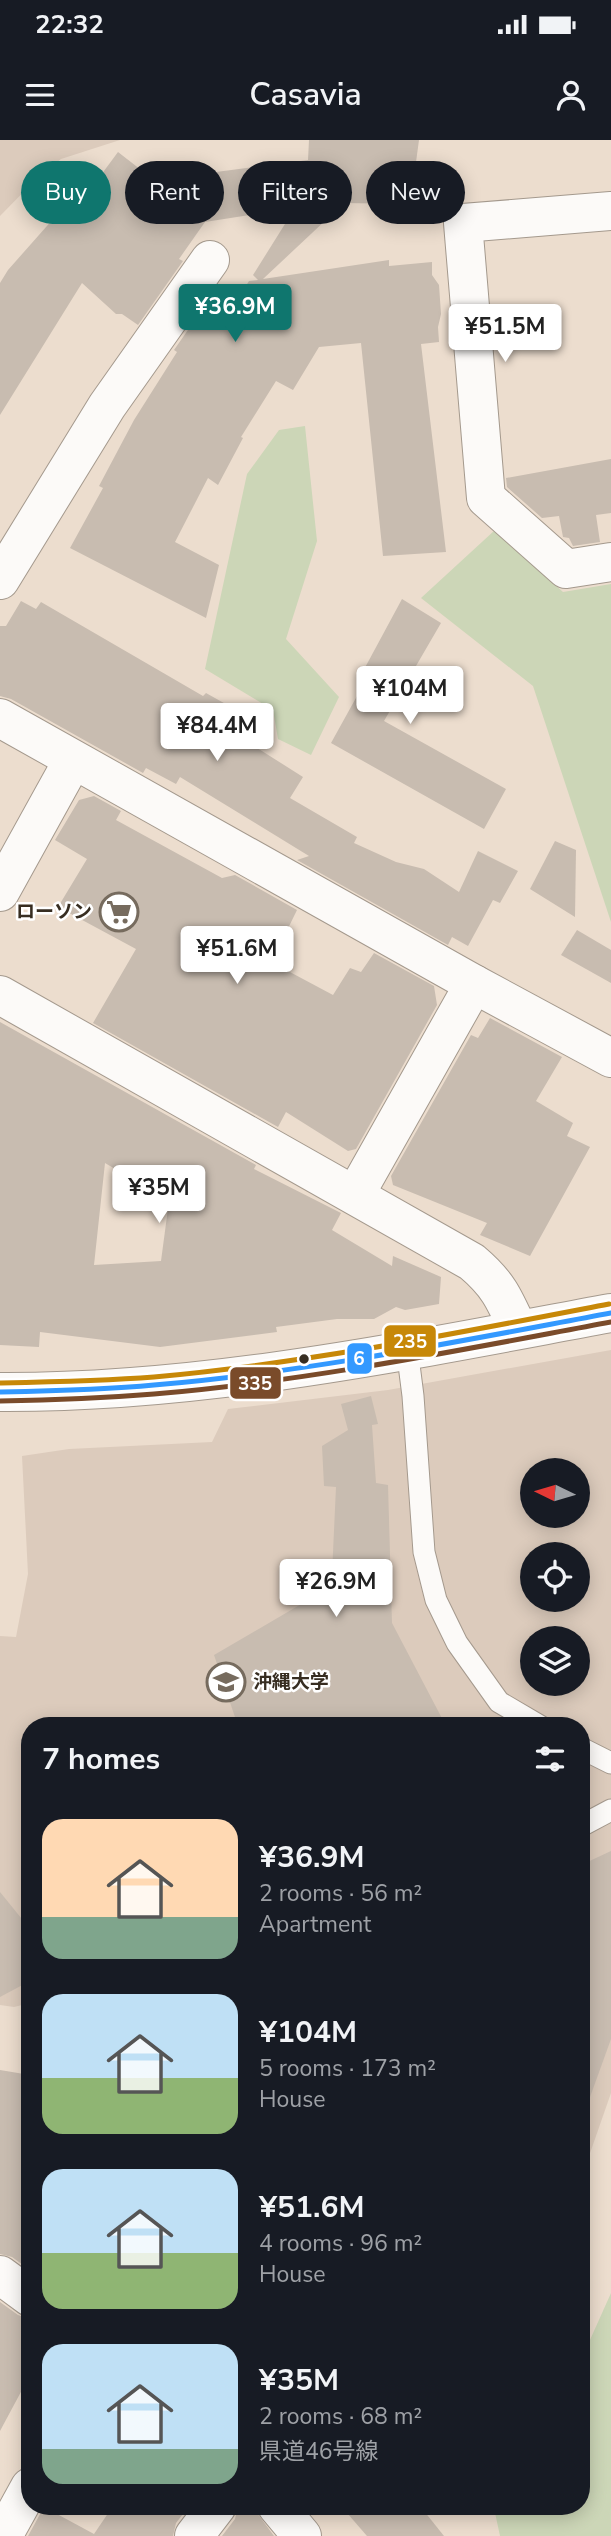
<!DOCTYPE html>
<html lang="en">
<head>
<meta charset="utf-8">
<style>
	body { margin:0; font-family:"Nunito Sans","Noto Sans JP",sans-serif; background:#20242c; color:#f1f3f6; height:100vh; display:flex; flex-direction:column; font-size:26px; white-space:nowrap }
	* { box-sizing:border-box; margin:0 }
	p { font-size:23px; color:#9ea1a6 }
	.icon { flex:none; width:38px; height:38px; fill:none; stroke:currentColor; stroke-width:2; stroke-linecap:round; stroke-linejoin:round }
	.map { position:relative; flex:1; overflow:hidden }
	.panel { position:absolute; left:21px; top:1577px; width:569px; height:798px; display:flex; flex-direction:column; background:#171b24; border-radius:28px; box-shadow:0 4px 18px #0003 }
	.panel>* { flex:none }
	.top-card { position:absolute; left:21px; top:21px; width:570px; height:63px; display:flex; gap:14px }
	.needle { width:46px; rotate:275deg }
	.fabs { position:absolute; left:520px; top:1318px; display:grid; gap:14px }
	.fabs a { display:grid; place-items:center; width:70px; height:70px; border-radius:50%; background:#171b24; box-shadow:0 4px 18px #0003; font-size:35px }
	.price { position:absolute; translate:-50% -60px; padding:0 16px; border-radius:7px; background:#fff; color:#222; font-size:23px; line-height:46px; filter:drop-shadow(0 2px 4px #0008) }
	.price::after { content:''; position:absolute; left:50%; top:42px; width:21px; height:16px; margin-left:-10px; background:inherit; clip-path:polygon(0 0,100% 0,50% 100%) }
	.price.current { background:#0f766e; color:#fff }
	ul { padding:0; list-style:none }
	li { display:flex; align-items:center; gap:21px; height:175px; padding:0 21px }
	li span { display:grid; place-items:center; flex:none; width:196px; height:140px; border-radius:21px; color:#555 }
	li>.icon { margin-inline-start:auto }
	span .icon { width:84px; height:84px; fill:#fffc; stroke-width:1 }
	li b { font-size:30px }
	h2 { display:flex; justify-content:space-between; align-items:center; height:84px; padding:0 21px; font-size:30px }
	.pill { padding:0 24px; border-radius:32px; background:#171b24; box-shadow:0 4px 18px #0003; font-size:24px; line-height:63px }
	.pill.current { background:#0f766e; color:#fff }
	.status { display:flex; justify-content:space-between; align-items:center; height:49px; padding:0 35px; background:#171b24; direction:ltr }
	.status svg { height:19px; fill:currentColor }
	header { display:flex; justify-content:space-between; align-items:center; height:91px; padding:0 21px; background:#171b24; font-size:32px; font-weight:600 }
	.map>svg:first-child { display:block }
	.education { fill:#dccbbc; fill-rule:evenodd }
	.green { fill:#ccd6b7 }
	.building { fill:#c8bcb0; fill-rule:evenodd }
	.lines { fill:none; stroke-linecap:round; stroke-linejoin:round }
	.service-casing { stroke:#a4998d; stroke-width:23 }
	.minor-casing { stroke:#a4998d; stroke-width:40 }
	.secondary-casing { stroke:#a4998d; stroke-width:40 }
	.service { stroke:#fcfaf8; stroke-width:21 }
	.minor { stroke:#fcfaf8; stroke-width:38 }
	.secondary { stroke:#fcfaf8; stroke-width:38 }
	.bus-1-casing { stroke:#fff; stroke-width:10 }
	.bus-2-casing { stroke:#fff; stroke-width:10 }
	.bus-3-casing { stroke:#fff; stroke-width:10 }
	.bus-1 { stroke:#39f; stroke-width:5 }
	.bus-2 { stroke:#7a4b2a; stroke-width:5 }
	.bus-3 { stroke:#c78808; stroke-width:5 }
	.bus-dot { fill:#372d21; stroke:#fff; stroke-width:2.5 }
	.labels { text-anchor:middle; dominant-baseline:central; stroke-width:5; stroke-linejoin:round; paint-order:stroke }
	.poi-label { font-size:19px; font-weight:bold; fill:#372d21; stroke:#fff; text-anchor:end }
	.line-badge { stroke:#fff; stroke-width:2.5 }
	.badge-label { font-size:19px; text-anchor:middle; font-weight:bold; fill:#fff }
</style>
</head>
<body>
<div class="status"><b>22:32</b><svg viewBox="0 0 49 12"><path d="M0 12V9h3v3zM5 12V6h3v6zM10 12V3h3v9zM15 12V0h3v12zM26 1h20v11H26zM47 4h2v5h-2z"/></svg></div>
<header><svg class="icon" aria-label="menu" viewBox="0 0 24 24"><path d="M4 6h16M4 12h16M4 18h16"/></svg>Casavia<svg class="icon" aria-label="person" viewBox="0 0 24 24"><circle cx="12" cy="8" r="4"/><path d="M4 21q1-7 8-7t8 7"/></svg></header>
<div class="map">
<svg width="611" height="2396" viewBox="0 0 611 2396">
	<rect width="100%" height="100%" fill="#ecddce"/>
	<!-- education -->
	<g class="education">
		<polygon points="0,0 120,0 61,19 42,33 0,76"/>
		<path d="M611 1210V1953L581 2039V1586H30V1863L14 1867 0 1865V1496L16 1497 28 1434 22 1316 69 1309 212 1302 228 1269 388 1250ZM532 1330H578V1376H532ZM532 1414H578V1460H532ZM532 1498H578V1544H532Z"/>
	</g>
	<!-- green -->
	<g class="green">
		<polygon points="305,286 317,401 286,499 339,557 311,615 278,599 273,570 205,529 247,334 279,290"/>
		<polygon points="495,390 563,452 611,444 611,782 533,546 421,458"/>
		<polygon points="611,2153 611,2396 500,2396 494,2368 496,2366 581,2366 581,2220"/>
	</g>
	<!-- building -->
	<g class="building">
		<polygon points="309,0 419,0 414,37 404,38 403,64 344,63 263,139 389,120 389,126 432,122 432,135 439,145 441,174 438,187 439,202 421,204 446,412 383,416 361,203 319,207 293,250 276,241 241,297 243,298 218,345 208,338 175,402 219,425 206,478 70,408 103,348 99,346 134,280 177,212 174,210 220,144 239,157 249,141 258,140 253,135 295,68 205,82 179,119 183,121 138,185 122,174 116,174 82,143 0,275 0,143 8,130 77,52 84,58 118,12 154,40 166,27 178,37 308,20"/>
		<polygon points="611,319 611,373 596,375 600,402 573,406 569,398 563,397 559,376 542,378 507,347 506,338"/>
		<polygon points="402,459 441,483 384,581 506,649 484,689 331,603 367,538 361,535"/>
		<polygon points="21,461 36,469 41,462 203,556 206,553 231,567 227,576 257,594 251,604 303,637 290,658 357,697 354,703 396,722 424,729 459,752 478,711 518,731 500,763 493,760 468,806 452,797 448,805 297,720 309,716 180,637 176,644 146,628 143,633 11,559 0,556 0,486 6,486"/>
		<polygon points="94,656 121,671 116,680 222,738 235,735 297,770 274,817 276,818 273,823 333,855 350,828 361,832 374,813 434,846 437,865 356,1009 348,1011 286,972 278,987 93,883 136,809 58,767 87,719 55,700 79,660"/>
		<polygon points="555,701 576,710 575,777 530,749"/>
		<polygon points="577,790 611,810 611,843 561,815"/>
		<polygon points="490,878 562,917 536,961 573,983 567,996 590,1007 530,1116 480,1095 487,1083 393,1045 391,1036 471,895 478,898"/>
		<path d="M0 882 256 1025 254 1029 341 1073 332 1090 392 1126 393 1116 441 1137 439 1164 405 1170 396 1167 374 1179H337L276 1187 277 1192 160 1207 40 1192 39 1207 0 1205ZM105 1023 169 1061 161 1121 94 1125Z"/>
		<polygon points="371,1256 378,1284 372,1285 376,1343 388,1345 392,1483 446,1586 238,1586 214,1515 303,1463 295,1449 332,1434 336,1347 324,1346 322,1306 348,1290 341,1264"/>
		<polygon points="611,1711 611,1899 585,1971 581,1970 581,1725"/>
		<polygon points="0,1752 30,1789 30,1841 0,1857"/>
		<polygon points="0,1930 30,1935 30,2130 12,2117 0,2114"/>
		<polygon points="0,2162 18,2175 30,2179 30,2235 0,2291"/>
		<polygon points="113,2366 189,2366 176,2383 173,2396 28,2396 44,2367 94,2394"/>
		<polygon points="238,2366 252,2366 274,2396 222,2396 235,2379"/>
		<polygon points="341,2366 420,2366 444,2396 367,2396"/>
	</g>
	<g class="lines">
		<defs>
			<g id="service">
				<polyline points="407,1209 413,1256 424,1412 436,1460 457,1503 499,1562 540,1586"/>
				<polyline points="581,1608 611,1623"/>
				<polyline points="581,1686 611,1670"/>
			</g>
			<g id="minor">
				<polyline points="611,71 463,83 486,358 566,429 611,422"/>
				<polyline points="0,440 107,266 210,120"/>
				<polyline points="0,578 474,844 611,918"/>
				<polyline points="0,752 73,620"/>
				<path d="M0 855 472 1122C498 1144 504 1158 518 1189"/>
				<polyline points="355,1055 474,844"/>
				<polyline points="0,2135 30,2157"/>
				<polyline points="277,2366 302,2396"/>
				<polyline points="3,2396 30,2347"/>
				<polyline points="194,2396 217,2366"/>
			</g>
			<path id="secondary" d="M0 1252C206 1253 410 1210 611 1173"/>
		</defs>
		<!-- service casing -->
		<use href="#service" class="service-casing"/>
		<!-- minor casing -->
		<use href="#minor" class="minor-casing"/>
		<!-- secondary casing -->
		<use href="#secondary" class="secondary-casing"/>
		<!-- service -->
		<use href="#service" class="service"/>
		<!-- minor -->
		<use href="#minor" class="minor"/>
		<!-- secondary -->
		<use href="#secondary" class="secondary"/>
		<defs>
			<path id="bus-1" d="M0 1252C51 1251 103 1250 154 1245 308 1232 460 1201 611 1173"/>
			<path id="bus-2" d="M0 1261C52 1260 103 1258 154 1254 308 1241 460 1210 611 1182"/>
			<path id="bus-3" d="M0 1243C51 1242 103 1241 154 1237 307 1223 458 1193 609 1164"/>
		</defs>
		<!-- bus-1 casing -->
		<use href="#bus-1" class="bus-1-casing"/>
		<!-- bus-2 casing -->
		<use href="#bus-2" class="bus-2-casing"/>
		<!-- bus-3 casing -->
		<use href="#bus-3" class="bus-3-casing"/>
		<!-- bus-1 -->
		<use href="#bus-1" class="bus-1"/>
		<!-- bus-2 -->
		<use href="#bus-2" class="bus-2"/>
		<!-- bus-3 -->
		<use href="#bus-3" class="bus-3"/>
	</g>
	<!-- icons -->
	<defs>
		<symbol id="supermarket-ring" viewBox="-11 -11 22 22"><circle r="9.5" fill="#fff" stroke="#766b5e" stroke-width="1.5"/><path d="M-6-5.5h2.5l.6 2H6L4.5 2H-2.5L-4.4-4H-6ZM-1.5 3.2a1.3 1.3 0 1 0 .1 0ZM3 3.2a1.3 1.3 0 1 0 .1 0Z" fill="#766b5e"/></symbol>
		<symbol id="university-ring" viewBox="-11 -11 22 22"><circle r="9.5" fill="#fff" stroke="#766b5e" stroke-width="1.5"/><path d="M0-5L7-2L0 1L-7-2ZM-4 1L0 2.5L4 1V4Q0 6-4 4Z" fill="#766b5e"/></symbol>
	</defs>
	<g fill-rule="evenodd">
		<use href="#supermarket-ring" x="97" y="750" width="44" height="44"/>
		<use href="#university-ring" x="204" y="1520" width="44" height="44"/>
	</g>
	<!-- markers -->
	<circle class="bus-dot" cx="304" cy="1219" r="6"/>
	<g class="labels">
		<!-- poi labels -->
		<g class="poi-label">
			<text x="92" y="772">ローソン</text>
			<text x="253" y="1542" text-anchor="start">沖縄大学</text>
		</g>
	</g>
	<g class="line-badge">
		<rect x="383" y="1184" width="54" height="34" rx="7" fill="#c78808"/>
		<rect x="346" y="1202" width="27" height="33" rx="7" fill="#39f"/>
		<rect x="229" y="1226" width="53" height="34" rx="7" fill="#7a4b2a"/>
	</g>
	<g class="badge-label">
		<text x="410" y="1208">235</text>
		<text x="359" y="1225">6</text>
		<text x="255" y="1250">335</text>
	</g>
</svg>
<div class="fabs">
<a><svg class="needle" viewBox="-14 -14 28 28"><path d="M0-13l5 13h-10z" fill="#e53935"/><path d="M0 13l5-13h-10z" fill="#9ea1a6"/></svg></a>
<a><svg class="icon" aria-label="locate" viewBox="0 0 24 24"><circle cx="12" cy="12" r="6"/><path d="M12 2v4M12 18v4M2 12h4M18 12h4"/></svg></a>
<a><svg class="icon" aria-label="layers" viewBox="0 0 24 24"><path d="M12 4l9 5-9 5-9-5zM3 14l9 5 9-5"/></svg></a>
</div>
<b class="price current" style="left:235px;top:204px">¥36.9M</b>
<b class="price" style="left:505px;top:224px">¥51.5M</b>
<b class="price" style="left:410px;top:586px">¥104M</b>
<b class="price" style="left:217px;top:623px">¥84.4M</b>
<b class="price" style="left:237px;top:846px">¥51.6M</b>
<b class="price" style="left:159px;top:1085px">¥35M</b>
<b class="price" style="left:336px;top:1479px">¥26.9M</b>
<div class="top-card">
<a class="pill current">Buy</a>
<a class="pill">Rent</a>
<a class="pill">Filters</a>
<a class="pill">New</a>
</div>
<section class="panel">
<h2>7 homes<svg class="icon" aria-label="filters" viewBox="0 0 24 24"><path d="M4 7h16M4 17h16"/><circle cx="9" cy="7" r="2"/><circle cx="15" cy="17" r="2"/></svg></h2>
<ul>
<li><span style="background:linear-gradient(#ffd9b3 70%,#7fa58c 0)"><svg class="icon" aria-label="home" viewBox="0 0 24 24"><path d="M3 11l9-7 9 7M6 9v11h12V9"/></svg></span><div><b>¥36.9M</b><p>2 rooms · 56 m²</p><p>Apartment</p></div></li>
<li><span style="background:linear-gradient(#bfe0f5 60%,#8fb573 0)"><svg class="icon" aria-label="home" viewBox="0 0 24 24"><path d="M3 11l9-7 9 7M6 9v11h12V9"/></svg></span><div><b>¥104M</b><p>5 rooms · 173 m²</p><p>House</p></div></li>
<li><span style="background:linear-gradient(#bfe0f5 60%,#8fb573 0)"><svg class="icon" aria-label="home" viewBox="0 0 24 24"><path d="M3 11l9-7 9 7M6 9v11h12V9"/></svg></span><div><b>¥51.6M</b><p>4 rooms · 96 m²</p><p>House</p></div></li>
<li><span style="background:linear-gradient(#bfe0f5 75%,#7fa58c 0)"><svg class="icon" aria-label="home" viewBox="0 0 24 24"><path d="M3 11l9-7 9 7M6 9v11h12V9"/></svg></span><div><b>¥35M</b><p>2 rooms · 68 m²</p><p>県道46号線</p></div></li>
</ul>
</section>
</div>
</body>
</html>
